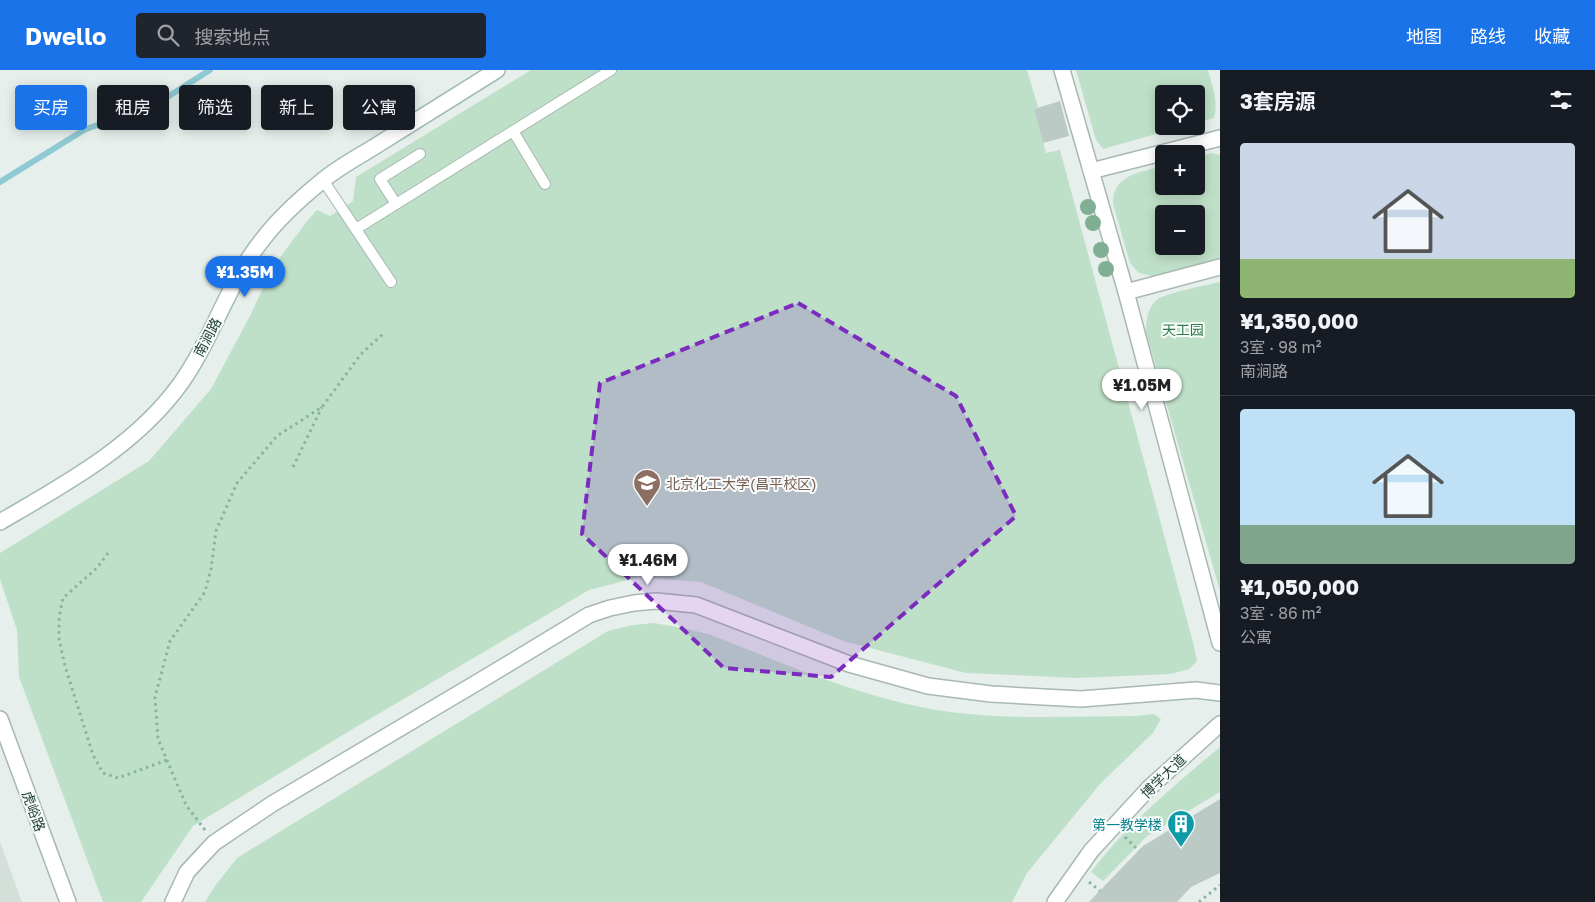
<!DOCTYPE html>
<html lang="zh">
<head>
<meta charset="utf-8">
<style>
	body { margin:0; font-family:"Golos Text","Noto Sans SC",sans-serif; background:#20242c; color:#f1f3f6; height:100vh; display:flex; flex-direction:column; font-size:19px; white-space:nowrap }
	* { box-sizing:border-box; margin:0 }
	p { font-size:16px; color:#9ea1a6 }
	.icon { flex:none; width:28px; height:28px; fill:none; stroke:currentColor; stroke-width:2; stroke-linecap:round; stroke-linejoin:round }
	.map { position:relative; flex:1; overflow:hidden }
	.panel { display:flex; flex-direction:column; background:#171b24; width:375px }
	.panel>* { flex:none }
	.hud { position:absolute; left:15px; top:15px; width:475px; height:45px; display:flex; gap:10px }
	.tools { position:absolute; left:1155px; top:15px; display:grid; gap:10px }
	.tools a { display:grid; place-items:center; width:50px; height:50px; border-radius:5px; background:#171b24; box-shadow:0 2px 12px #0003; font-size:25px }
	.price { position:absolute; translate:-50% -42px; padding:0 11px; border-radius:18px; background:#fff; color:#222; font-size:16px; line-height:32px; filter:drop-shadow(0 1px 2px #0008) }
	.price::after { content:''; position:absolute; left:50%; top:30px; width:15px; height:11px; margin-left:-8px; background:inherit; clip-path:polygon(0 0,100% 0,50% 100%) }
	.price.selected { background:#1a73e8; color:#fff }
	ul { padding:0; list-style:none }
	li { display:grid; align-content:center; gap:10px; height:265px; padding:0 20px }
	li+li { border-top:1px solid #363941 }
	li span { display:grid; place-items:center; height:155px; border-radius:5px; color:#555 }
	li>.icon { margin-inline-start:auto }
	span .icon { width:90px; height:90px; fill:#fffc; stroke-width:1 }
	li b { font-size:21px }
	h2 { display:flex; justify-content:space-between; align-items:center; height:60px; padding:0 20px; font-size:21px }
	.tag { padding:0 18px; border-radius:5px; background:#171b24; box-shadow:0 2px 12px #0003; font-size:18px; line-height:45px }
	.tag.selected { background:#1a73e8; color:#fff }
	header { display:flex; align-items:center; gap:30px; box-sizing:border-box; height:70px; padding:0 25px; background:#1a73e8; color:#fff }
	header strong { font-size:24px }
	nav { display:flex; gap:28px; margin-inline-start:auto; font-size:18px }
	.search { width:350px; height:45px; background:#20242c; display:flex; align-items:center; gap:12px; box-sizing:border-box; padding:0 18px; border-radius:5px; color:#9ea1a6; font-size:19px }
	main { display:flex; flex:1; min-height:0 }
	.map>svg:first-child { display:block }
	.built { fill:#d4dfda }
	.green { fill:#bfe0c8; fill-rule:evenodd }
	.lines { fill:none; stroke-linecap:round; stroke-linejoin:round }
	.stream { stroke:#8ec9d4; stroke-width:6 }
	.building { fill:#bbcac4 }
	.service-casing { stroke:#a8b8b2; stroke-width:12 }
	.minor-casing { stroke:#a8b8b2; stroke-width:18 }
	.tertiary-casing { stroke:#a8b8b2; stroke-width:18 }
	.secondary-casing { stroke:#a4bbb3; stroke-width:18 }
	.path { stroke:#86b3a5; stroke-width:3; stroke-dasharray:2.5 4; stroke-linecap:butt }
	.service { stroke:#fff; stroke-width:10 }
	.minor { stroke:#fff; stroke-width:15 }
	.tertiary { stroke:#fff; stroke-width:15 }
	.secondary { stroke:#fff; stroke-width:15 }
	.tree { fill:#80af93 }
	.marked { fill:#7b2cbf; fill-opacity:0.2; stroke:#7b2cbf; stroke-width:4; stroke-dasharray:10 6; stroke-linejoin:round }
	.labels { text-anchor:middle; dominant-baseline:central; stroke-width:4; stroke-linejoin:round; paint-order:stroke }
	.park-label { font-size:14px; fill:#2d7a4b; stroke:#f7fbf9 }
	.street-label { font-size:14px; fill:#24423a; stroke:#f7fbf9 }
	.education-label { font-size:14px; fill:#785e54; stroke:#f7fbf9; text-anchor:start }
	.culture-label { font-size:14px; fill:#0d838f; stroke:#f7fbf9; text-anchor:end }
</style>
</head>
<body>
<header>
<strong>Dwello</strong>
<div class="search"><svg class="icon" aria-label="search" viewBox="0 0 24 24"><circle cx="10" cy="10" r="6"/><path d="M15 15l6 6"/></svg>搜索地点</div>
<nav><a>地图</a><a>路线</a><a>收藏</a></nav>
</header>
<main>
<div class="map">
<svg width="1220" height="832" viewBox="0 0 1220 832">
	<rect width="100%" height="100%" fill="#e6efeb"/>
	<!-- built -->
	<polygon class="built" points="0,772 22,832 0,832"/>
	<!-- green -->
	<g class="green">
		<polygon points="531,0 1027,0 1038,37 1034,39 1046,83 1060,80 1194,576 1197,591 1189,599 1171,604 1076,608 966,603 843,571 701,512 640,507 589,520 351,660 193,756 141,832 103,832 19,607 17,560 0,509 0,483 149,391 211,319 251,244 272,198 308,150 317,140 330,146 342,139 353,131 356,107"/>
		<path d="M1076 0H1208C1212 16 1219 32 1214 48L1196 53V24H1164V56H1184L1103 79 1096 70Z"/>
		<path d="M1211 83 1220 85V188L1153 206 1139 203 1130 193 1113 134C1112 104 1142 102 1164 96V116H1196V87ZM1164 144H1196V176H1164Z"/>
		<path d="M1220 212V521L1146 262C1146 251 1147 237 1158 229 1167 223 1207 215 1220 212Z"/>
		<path d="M654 553 688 559 711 565C783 593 854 625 931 639 998 651 1068 646 1136 646L1154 644 1161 649 1153 663 1100 714 1027 803 1012 832H205L215 816 237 788 608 561 633 555Z"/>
		<path d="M1220 677V722L1147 766 1103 811 1091 802C1127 754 1175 715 1220 677Z"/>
	</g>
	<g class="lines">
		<!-- stream -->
		<polyline class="stream" points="0,112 84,60 161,31 210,0"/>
	</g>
	<!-- building -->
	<g class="building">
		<polygon points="1060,31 1069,66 1043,73 1034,39"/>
		<polygon points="1220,729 1220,803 1191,817 1177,832 1089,832 1143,776"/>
	</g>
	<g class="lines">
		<defs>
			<g id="service">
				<polyline points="513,61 545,114"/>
				<polyline points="323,110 391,212"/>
				<polyline points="396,134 380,109 420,84"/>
				<polyline points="356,159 611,0"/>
			</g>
			<g id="minor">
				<polyline points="1062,0 1126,222 1220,573"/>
				<polyline points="1091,101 1220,68"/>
				<polyline points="1126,222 1220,197"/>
				<polyline points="173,832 187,802 214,773 272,734 478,612 589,545 610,538 634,533 656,531 696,535 849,594 928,616 991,624 1081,629 1196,620 1220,623"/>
				<polyline points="1055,832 1091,781 1149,718 1220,654"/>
			</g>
			<polyline id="tertiary" points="0,649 68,832"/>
			<path id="secondary" d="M0 452C65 414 136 376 181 313 213 268 228 212 263 169 279 148 301 128 322 111 340 96 362 85 382 72 420 48 459 24 497 0"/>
		</defs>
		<!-- service casing -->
		<use href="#service" class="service-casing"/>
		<!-- minor casing -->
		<use href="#minor" class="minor-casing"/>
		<!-- tertiary casing -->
		<use href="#tertiary" class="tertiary-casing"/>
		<!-- secondary casing -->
		<use href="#secondary" class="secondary-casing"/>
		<!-- path -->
		<g class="path">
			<polyline points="293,397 322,337"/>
			<polyline points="108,483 97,498 63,528 59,548 59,569 65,596 93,685 103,703 118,708 167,690"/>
			<polyline points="205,760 186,735 158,669 155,627 170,571 205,522 211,499 216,461 237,413 277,366 322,337 361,284 384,263"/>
			<polyline points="1125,767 1139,781"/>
			<polyline points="1089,812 1100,821"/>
			<polyline points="1199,832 1220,815"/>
		</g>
		<!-- service -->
		<use href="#service" class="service"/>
		<!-- minor -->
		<use href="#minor" class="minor"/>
		<!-- tertiary -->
		<use href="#tertiary" class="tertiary"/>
		<!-- secondary -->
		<use href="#secondary" class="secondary"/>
	</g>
	<!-- trees -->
	<g class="tree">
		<circle cx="1088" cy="137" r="8"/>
		<circle cx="1093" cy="153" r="8"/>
		<circle cx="1101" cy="180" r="8"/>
		<circle cx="1106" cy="199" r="8"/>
	</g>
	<!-- marked area -->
	<path class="marked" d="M798 233 956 326 1016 446 831 607 724 598 582 464 600 313Z"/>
	<!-- icons -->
	<defs>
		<symbol id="university-pin" viewBox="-11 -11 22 30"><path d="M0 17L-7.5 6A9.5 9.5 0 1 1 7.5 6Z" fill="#8d6e63" stroke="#f7fbf9"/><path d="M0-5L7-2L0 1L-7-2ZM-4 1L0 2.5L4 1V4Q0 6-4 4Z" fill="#fff"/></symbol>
		<symbol id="building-pin" viewBox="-11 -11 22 30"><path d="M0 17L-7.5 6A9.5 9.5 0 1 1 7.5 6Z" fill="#0f9aa8" stroke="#f7fbf9"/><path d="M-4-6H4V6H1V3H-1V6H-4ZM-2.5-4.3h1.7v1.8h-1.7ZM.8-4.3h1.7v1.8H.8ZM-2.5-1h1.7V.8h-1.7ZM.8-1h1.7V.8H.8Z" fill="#fff"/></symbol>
	</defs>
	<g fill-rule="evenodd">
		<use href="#university-pin" x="631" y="397" width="32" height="43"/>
		<use href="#building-pin" x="1165" y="738" width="32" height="43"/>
	</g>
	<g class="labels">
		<!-- park labels -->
		<g class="park-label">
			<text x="1183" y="259">天工园</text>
		</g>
		<!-- street labels -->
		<g class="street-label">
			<text transform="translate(207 267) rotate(-62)">南涧路</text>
			<text transform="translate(1163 706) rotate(-44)">博学大道</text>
			<text transform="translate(34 741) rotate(70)">虎峪路</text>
		</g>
		<!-- education labels -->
		<g class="education-label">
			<text x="666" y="413">北京化工大学(昌平校区)</text>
		</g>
		<!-- culture labels -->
		<g class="culture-label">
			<text x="1162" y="754">第一教学楼</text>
		</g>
	</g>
</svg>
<div class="tools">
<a><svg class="icon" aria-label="locate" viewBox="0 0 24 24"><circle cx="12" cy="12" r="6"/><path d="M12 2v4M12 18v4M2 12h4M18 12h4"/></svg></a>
<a>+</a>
<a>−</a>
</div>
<b class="price selected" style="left:245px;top:228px">¥1.35M</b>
<b class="price" style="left:1142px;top:341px">¥1.05M</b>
<b class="price" style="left:648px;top:516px">¥1.46M</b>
<div class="hud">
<a class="tag selected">买房</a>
<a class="tag">租房</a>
<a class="tag">筛选</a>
<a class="tag">新上</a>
<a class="tag">公寓</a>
</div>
</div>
<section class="panel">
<h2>3套房源<svg class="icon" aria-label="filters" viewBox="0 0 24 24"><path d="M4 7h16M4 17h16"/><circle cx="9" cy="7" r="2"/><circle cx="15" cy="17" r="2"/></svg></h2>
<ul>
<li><span style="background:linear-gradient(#c9d6e8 75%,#8fb573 0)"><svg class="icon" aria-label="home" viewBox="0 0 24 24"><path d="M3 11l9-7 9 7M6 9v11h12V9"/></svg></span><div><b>¥1,350,000</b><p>3室 · 98 m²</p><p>南涧路</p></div></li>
<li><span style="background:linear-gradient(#bfe0f5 75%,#7fa58c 0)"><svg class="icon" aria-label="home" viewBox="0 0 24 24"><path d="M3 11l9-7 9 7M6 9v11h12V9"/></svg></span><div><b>¥1,050,000</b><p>3室 · 86 m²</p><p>公寓</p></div></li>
</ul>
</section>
</main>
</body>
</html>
